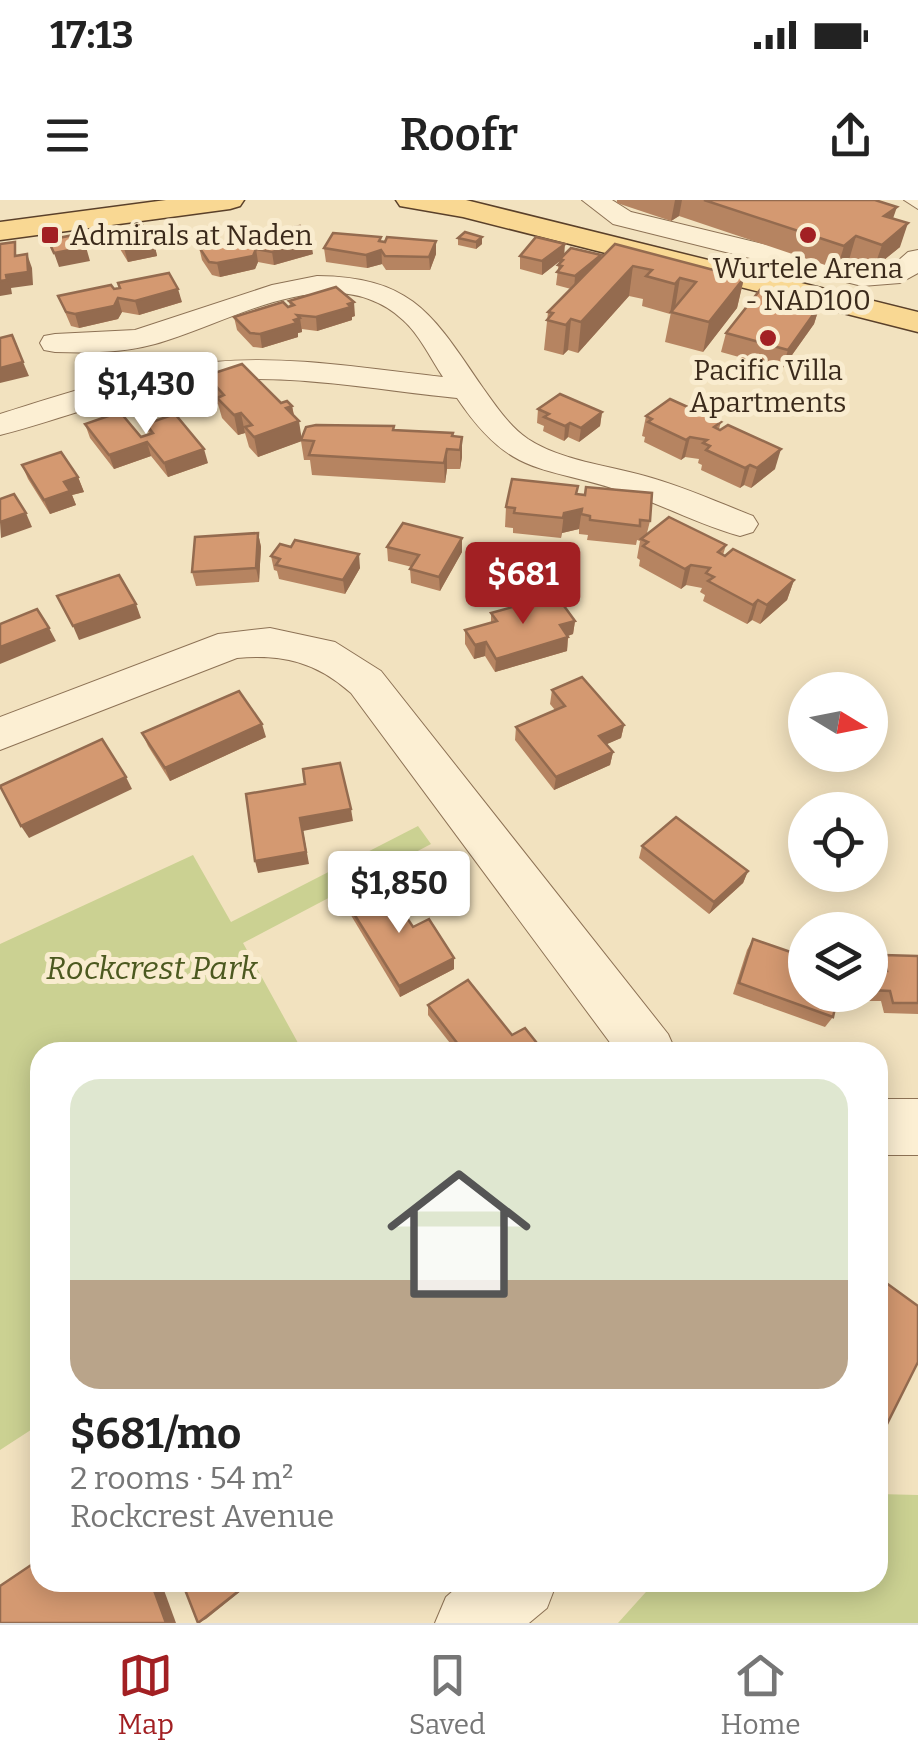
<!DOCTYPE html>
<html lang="en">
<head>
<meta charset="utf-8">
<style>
	body { margin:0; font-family:Bitter,serif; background:#f2f2f2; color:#222; height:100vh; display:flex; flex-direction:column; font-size:38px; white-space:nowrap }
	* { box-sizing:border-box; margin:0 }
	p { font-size:32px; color:#767676 }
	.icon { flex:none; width:55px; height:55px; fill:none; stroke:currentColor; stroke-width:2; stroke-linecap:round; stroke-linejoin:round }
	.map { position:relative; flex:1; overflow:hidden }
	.sheet { position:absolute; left:30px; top:842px; width:858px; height:550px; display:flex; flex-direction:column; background:#fff; border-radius:30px; box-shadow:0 5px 25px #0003 }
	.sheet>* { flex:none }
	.needle { width:65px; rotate:100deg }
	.tools { position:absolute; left:788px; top:472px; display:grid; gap:20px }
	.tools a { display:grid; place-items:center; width:100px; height:100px; border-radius:50%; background:#fff; box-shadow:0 5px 25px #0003; font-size:50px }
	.price { position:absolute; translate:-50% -85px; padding:0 22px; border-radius:10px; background:#fff; color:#222; font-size:32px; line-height:65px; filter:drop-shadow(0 2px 5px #0008) }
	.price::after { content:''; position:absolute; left:50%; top:60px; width:30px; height:22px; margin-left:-15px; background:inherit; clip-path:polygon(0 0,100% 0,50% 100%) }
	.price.current { background:#a22023; color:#fff }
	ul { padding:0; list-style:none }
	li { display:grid; align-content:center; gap:20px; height:530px; padding:0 40px }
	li+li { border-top:2px solid #e0e0e0 }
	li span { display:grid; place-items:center; height:310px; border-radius:30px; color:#555 }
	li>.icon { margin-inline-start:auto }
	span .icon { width:180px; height:180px; fill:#fffc; stroke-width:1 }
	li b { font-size:42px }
	.status { display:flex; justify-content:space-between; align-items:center; height:70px; padding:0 50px; background:#fff; direction:ltr }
	.status svg { height:28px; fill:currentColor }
	header { display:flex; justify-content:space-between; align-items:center; height:130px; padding:0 40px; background:#fff; font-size:45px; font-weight:600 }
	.tab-bar { display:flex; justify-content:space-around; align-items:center; height:140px; border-top:2px solid #e0e0e0; background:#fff; font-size:28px; color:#767676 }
	.tab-bar a { display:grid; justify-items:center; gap:5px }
	.tab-bar .current { color:#a22023 }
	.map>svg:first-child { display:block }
	.green { fill:#cbd192 }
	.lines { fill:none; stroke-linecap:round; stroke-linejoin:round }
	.minor-casing { stroke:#8d7255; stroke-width:2 }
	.major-casing { stroke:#5a402a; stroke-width:3 }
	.minor { fill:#fcefd3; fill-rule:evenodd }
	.major { fill:#f9d893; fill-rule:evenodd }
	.wall { fill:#b68461 }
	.shaded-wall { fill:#946b4f }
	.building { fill:#d49971; stroke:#946b4f; stroke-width:2.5 }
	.poi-dot { fill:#a22023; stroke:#f9eccf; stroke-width:4 }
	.labels { text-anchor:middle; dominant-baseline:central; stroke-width:10; stroke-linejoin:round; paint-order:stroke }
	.far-poi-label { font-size:28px; fill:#3b2a1b; stroke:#f9eccf }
	.park-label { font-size:32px; font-style:italic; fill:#4c5920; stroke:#f9eccf }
</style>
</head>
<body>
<div class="status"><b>17:13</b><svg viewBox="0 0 49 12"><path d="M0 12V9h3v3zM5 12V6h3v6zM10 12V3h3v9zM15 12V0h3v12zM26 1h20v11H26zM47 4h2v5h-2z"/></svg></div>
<header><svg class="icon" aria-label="menu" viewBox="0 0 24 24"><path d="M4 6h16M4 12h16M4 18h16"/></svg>Roofr<svg class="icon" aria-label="share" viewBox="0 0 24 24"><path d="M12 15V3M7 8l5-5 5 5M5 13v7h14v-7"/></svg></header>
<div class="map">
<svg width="918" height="1423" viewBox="0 0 918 1423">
	<rect width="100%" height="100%" fill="#f2e2bf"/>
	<!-- green -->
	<g class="green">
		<polygon points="418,626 431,644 243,743 303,852 40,852 40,1224 0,1250 0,744 193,655 231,722"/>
		<polygon points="878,1294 918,1295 918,1423 618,1423 654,1383 878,1382"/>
	</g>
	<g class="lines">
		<defs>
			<g id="minor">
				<polygon points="582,0 612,0 631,12 862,68 892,66 908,52 918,50 918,73 900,83 862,86 613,24"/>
				<polygon points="904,0 918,0 918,9"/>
				<path d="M317 76C413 77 433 115 483 188 496 206 509 226 528 239 562 261 607 265 645 276 682 286 717 302 753 316L758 324 753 332 740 336C700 325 663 305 624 292 541 264 512 279 457 198 367 189 277 170 187 184 122 194 63 219 0 235V214C70 192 141 168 215 162 291 155 367 169 443 177 431 159 419 134 403 120 333 55 229 124 155 144 122 153 89 153 55 152L44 150 40 143 44 136 55 134 135 130 272 85Z"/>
				<path d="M270 428 335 442 381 471 668 834 676 852H617L351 493C316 462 283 454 237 458L0 550V517L218 434Z"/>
				<rect x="878" y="899" width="40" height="56"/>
				<polygon points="463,1382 557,1382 547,1408 529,1423 435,1423 446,1397"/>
			</g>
			<g id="major">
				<polygon points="166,0 244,0 240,6 230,9 0,40 0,22"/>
				<polygon points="396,0 466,0 918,112 918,132 463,17 400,6"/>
			</g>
		</defs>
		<!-- minor casing -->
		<use href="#minor" class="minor-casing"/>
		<!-- major casing -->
		<use href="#major" class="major-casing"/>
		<!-- minor -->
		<use href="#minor" class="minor"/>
		<!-- major -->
		<use href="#major" class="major"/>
	</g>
	<!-- wall -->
	<g class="wall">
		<polygon points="617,0 875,0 893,19 900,47 874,68 849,60 837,69 679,16 671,21 617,3"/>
		<polygon points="113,30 154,42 157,56 128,62 117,44"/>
		<polygon points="253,36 313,54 274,65 258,62 255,69 220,77 212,75 202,60 199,47 254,39"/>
		<polygon points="482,37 482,44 476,49 458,45 458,38"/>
		<polygon points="381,41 436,41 436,54 430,70 386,70 382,64 367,68 326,62 324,48"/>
		<polygon points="601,55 600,60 744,78 737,108 703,152 665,142 671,112 670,114 642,106 643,99 629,96 578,153 568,150 563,155 544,150 548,112 571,89 556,85 559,61 542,75 520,69 520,56"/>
		<polygon points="118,83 182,102 139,115 122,112 118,119 79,128 71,126 58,96 119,88"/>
		<polygon points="289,101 355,116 352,117 352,120 317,131 302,129 302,132 298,133 298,137 262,148 253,147 237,130 234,117 288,107 290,106"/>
		<polygon points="820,105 814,124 782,169 721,152 726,133"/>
		<polygon points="199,178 292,206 294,215 302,238 394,226 394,230 462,237 462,257 460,269 447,269 445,283 312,275 310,260 304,260 301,241 258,257 249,247 245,233 238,235 222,218 218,204 212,206 203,197"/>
		<polygon points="538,209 602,212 600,226 579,242 568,237 564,241 543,231 544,226 537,223"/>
		<polygon points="646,216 721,222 719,229 775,269 751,288 744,285 740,288 701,270 702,265 698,263 699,259 685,257 681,260 644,242 645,237 642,236"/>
		<polygon points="85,224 141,237 149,234 146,224 208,263 168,277 151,256 114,269 90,238"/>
		<polygon points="22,265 78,277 84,292 72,295 76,305 50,314 28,279"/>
		<polygon points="577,294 650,321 647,333 726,345 723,355 794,380 787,400 760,424 752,420 747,424 703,401 705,395 700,392 702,388 686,385 681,389 639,366 640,360 637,358 640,341 637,340 636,345 587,340 588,335 579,334 579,329 562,333 561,338 513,333 513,328 505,327 506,307"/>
		<polygon points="258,333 261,347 259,382 196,386 192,372"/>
		<polygon points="462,338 462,352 440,391 411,383 410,369 412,367 388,361 387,347"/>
		<polygon points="271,356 360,368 345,394 279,379 277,371 274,370"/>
		<polygon points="491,413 575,421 573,434 568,436 567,451 495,472 485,456 474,459 465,444 465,430 491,423"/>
		<polygon points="552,490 624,525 621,538 606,544 613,552 610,565 554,590 515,540 516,527 555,510 550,504"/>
		<polygon points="142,533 266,537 170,581 148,546"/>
		<polygon points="642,646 748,671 743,683 709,714 639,658"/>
		<polygon points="346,701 454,758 454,769 400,797 349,712"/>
		<polygon points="753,739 833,817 825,827 733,794 747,750"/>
		<polygon points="883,755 918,756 918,814 884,813 881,801 853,801 852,795 870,795 870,770 876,770 874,766"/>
		<polygon points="428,805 512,835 544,852 457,852 428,815"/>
	</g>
	<!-- shaded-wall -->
	<g class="shaded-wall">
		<polygon points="675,0 682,0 679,16 671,21"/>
		<polygon points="897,7 889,30 884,16"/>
		<polygon points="908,23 900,47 874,68 882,45"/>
		<polygon points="856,36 849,60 837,69 844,46"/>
		<polygon points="381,37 382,64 367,68 366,55"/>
		<polygon points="482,37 482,44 476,49 476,42"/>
		<polygon points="311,41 313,54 274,65 272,52"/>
		<polygon points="436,41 436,54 430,70 429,57"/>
		<polygon points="154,42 157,56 128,62 124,48"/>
		<polygon points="565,44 564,58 542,75 542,61"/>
		<polygon points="86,47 90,61 59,67 54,53"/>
		<polygon points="256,49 258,62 255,69 220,77 217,63"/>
		<polygon points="27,54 32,68 33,85 11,88 12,94 0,96 0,81"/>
		<polygon points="601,55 599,68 574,90 575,76"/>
		<polygon points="633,66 629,96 578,153 581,122"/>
		<polygon points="680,78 675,108 670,114 675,84"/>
		<polygon points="744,78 737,108 703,152 709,122"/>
		<polygon points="178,89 182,102 139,115 135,101"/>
		<polygon points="118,98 122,112 118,119 79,128 75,114"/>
		<polygon points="354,102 355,116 352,117 352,120 317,131 316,117"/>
		<polygon points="820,105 814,124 782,169 788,150"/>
		<polygon points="300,118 302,132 298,133 298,137 262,148 260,134"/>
		<polygon points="571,119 568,150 563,155 566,125"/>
		<polygon points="23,162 29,176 0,183 0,168"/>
		<polygon points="214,184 218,204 212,206 207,186"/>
		<polygon points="292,206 295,222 299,221 302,241 258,257 254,237 286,208"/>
		<polygon points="602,212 600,226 579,242 581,228"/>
		<polygon points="241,213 245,233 238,235 234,215"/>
		<polygon points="570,223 568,237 564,241 565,226"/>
		<polygon points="462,237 462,257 460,269 460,250"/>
		<polygon points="690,237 685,257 681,260 686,240"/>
		<polygon points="147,242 151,256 114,269 109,255"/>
		<polygon points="204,249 208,263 168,277 164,263"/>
		<polygon points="447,249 447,269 445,283 444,263"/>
		<polygon points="781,249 775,269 751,288 757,268"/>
		<polygon points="750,265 744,285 740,288 745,268"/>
		<polygon points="78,277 84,292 72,295 76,305 50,314 44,300 64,282"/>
		<polygon points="582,309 579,329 562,333 561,338 564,313"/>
		<polygon points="26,313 32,327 1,338 0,322"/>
		<polygon points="258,333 261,347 259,382 256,368"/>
		<polygon points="462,338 462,352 440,391 439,377"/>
		<polygon points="359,354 360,368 345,394 343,380"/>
		<polygon points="691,365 686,385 681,389 685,369"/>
		<polygon points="794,380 787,400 760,424 767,405"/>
		<polygon points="758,400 752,420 747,424 753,405"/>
		<polygon points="136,404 141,418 79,440 73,426"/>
		<polygon points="575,421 573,434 558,439 560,425"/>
		<polygon points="49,428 56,441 0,464 0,447"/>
		<polygon points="568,437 567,451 495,472 496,459"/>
		<polygon points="486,442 485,456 474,459 475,445"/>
		<polygon points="262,524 266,537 170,581 165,568"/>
		<polygon points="624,525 621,538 596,549 599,536"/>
		<polygon points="613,552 610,565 554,590 556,577"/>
		<polygon points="126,577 132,589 29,638 21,626"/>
		<polygon points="351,609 353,621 303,631 309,664 258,673 255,661 300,618"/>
		<polygon points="748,671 743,683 709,714 714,702"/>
		<polygon points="454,758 454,769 400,797 399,786"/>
		<polygon points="151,1382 161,1382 176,1423 166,1423"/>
		<polygon points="250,1382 252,1382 206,1419 198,1423"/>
	</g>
	<!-- building -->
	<g class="building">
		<polygon points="704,0 875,0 897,7 884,16 908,23 882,45 856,36 844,46"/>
		<polygon points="142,25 154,42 124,48 113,30"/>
		<polygon points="300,26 311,41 272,52 256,49 253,56 217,63 209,62 199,47 247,37 256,40 253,36"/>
		<polygon points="465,32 482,37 476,42 458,38"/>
		<polygon points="333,33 381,37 379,41 385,42 387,37 436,41 429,57 385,56 381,50 366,55 324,48"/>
		<polygon points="79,34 86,47 54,53 48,40"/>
		<polygon points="536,37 565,44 542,61 520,56"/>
		<polygon points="15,42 15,56 27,54 28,72 6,75 7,80 0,81 0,44"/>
		<polygon points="615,44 744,78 709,122 671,112 696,82 680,78 675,84 646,76 652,70 633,66 581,122 571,119 566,125 547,120 553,113 548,112"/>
		<polygon points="571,48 601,55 575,76 557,72 562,66 558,65 563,60 560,59"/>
		<polygon points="169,73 178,89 135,101 118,98 114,106 75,114 66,112 58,96 111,85 114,89 120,88 118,83"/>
		<polygon points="336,87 354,102 348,104 351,107 316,117 297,115 300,118 294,120 297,123 260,134 250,133 234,117 283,102 288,107 294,105 289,101"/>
		<polygon points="760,90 820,105 788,150 726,133"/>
		<polygon points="12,135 23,162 0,168 0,138"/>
		<polygon points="242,164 281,203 287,201 292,206 286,208 299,221 254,237 245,227 252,225 241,213 234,215 217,198 224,195 214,184 207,186 199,178"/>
		<polygon points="560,194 602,212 581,228 570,223 565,226 544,217 549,214 538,209"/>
		<polygon points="670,199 721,222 714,227 720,230 728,225 781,249 757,268 750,265 745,268 706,250 710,246 703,243 707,240 690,237 686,240 648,222 652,219 646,216"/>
		<polygon points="120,212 141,237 153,233 146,224 175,214 204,249 164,263 147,242 109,255 85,224"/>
		<polygon points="316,225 394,226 393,230 453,233 452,236 462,237 460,250 447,249 444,263 309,255 314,241 301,240 306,227"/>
		<polygon points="61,252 78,277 64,282 70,291 44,300 22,265"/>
		<polygon points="512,279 578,286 576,294 585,295 586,287 652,293 650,321 640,320 640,326 590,320 590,316 581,314 582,309 564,313 563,318 514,313 515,308 506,307"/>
		<polygon points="14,294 26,313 0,322 0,299"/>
		<polygon points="669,317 726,345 718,352 725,356 733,349 794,380 767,405 758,400 753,405 708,381 714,377 706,373 710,368 691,365 685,369 643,346 648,342 641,339"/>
		<polygon points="403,323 462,338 439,377 410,369 419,355 387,347"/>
		<polygon points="258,333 256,368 192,372 195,337"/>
		<polygon points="295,340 359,354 343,380 276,365 280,359 271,356 280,344 291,347"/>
		<polygon points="119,375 136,404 73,426 57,396"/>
		<polygon points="556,395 575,421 560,425 568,437 496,459 486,442 475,445 465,430 497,421 491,413"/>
		<polygon points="37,409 49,428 0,447 0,424"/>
		<polygon points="582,477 624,525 599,536 613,552 556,577 516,527 565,506 552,490"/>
		<polygon points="239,491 262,524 165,568 142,533"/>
		<polygon points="102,539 126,577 21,626 0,586"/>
		<polygon points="340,563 351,609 300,618 306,652 255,661 246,594 305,584 303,569"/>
		<polygon points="676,617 748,671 714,702 642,646"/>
		<polygon points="384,683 413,727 429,719 454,758 399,786 346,701"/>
		<polygon points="753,739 805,757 805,795 838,795 833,817 739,783"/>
		<polygon points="883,755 918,756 918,803 893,803 890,791 870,790 870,770 887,771"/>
		<polygon points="468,780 512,835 525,828 544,852 464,852 428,805"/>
		<polygon points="878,1077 918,1106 918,1162 886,1226 878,1220"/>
		<polygon points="40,1359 40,1382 151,1382 166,1423 0,1423 0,1386"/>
		<polygon points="182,1382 250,1382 198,1423"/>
	</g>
	<!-- markers -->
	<g class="poi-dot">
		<rect x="40" y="25" width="20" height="20" rx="5"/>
		<circle cx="808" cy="35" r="10"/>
		<circle cx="768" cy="138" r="10"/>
	</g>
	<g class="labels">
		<!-- far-poi labels -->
		<g class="far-poi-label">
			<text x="70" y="35" text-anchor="start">Admirals at Naden</text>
			<text x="808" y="68">Wurtele Arena<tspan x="808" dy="32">- NAD100</tspan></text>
			<text x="768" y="170">Pacific Villa<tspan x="768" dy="32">Apartments</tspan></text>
		</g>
		<!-- park labels -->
		<g class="park-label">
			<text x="152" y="768">Rockcrest Park</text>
		</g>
	</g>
</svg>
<div class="tools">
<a><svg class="needle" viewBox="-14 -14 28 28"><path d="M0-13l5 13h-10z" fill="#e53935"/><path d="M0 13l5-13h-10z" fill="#767676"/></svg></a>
<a><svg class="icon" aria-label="locate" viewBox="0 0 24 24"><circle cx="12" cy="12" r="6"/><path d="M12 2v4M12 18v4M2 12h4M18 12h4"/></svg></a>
<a><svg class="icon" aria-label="layers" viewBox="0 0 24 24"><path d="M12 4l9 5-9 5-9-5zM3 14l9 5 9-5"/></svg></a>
</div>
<b class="price" style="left:146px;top:237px">$1,430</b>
<b class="price current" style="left:523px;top:427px">$681</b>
<b class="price" style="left:399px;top:736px">$1,850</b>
<section class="sheet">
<ul>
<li><span style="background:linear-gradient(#dfe7d0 65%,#b9a48a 0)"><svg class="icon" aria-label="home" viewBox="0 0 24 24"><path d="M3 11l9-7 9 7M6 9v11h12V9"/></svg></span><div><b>$681/mo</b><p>2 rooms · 54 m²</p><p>Rockcrest Avenue</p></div></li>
</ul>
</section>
</div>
<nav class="tab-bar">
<a class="current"><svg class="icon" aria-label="map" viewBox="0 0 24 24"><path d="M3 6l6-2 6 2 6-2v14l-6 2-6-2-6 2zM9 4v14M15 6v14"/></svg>Map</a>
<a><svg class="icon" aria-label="saved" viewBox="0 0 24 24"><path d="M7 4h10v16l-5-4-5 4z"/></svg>Saved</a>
<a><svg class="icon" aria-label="home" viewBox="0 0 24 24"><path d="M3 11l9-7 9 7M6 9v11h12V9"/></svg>Home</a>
</nav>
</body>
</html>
